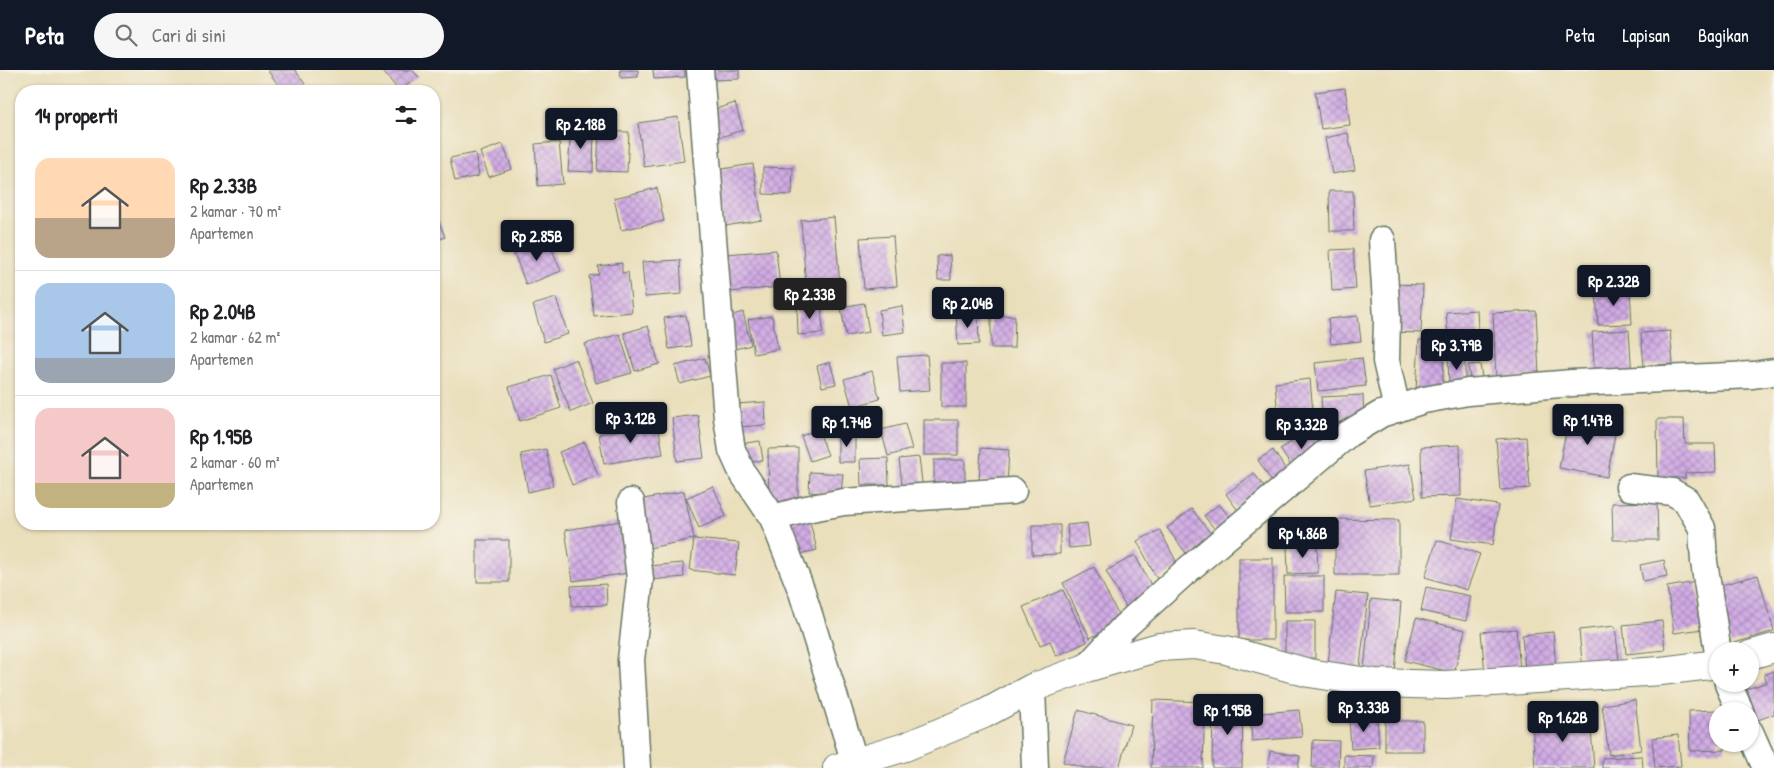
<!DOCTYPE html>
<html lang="id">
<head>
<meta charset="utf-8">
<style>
	body { margin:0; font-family:"Patrick Hand",sans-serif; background:#f6f6f6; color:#202124; height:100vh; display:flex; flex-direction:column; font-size:19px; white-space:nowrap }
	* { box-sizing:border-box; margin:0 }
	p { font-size:16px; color:#757577 }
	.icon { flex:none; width:28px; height:28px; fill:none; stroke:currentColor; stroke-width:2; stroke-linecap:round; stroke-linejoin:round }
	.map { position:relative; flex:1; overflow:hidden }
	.side { position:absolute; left:15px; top:15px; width:425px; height:445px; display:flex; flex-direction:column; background:#fff; border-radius:20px; box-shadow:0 1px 4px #0004 }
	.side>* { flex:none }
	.tools { position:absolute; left:1709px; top:572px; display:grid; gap:10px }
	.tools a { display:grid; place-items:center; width:50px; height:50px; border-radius:50%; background:#fff; box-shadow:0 1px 4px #0004; font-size:25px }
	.price { position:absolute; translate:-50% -42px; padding:0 11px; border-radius:5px; background:#111827; color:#fff; font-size:16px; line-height:32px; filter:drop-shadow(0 1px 2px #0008) }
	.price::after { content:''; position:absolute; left:50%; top:30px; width:15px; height:11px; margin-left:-8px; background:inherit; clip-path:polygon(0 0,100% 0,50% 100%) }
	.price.current { background:#222; color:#fff }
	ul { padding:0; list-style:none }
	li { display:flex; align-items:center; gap:15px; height:125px; padding:0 20px }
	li+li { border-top:1px solid #e0e0e0 }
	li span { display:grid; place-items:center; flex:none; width:140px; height:100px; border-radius:15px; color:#555 }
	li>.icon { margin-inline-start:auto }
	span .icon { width:60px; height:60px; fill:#fffc; stroke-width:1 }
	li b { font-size:21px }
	h2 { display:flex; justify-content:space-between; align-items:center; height:60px; padding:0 20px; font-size:21px }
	header { display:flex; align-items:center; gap:30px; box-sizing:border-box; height:70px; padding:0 25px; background:#111827; color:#fff }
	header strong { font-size:24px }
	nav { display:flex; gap:28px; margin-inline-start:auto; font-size:18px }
	.search { width:350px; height:45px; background:#f6f6f6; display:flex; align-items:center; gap:12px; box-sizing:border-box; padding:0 18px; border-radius:28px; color:#757577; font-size:19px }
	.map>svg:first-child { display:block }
	.building { fill:url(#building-cross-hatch) }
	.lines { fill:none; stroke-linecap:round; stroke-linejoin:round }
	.minor-casing { stroke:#667663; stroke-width:29 }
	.tertiary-casing { stroke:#667663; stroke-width:30 }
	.minor { stroke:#fff; stroke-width:26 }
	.tertiary { stroke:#fff; stroke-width:28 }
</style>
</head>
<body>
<header>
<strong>Peta</strong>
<div class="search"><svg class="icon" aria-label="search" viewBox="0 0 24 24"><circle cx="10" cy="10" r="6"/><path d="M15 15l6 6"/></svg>Cari di sini</div>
<nav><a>Peta</a><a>Lapisan</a><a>Bagikan</a></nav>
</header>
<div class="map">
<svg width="1774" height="698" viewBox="0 0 1774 698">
	<defs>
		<pattern id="building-cross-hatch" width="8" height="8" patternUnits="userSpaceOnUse" patternTransform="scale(1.25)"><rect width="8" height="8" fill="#d1abe5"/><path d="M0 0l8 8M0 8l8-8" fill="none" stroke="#a98cba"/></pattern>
	</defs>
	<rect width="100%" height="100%" fill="#f7f3e8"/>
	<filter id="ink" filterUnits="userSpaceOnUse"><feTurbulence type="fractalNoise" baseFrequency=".02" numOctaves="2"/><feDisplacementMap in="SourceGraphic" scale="10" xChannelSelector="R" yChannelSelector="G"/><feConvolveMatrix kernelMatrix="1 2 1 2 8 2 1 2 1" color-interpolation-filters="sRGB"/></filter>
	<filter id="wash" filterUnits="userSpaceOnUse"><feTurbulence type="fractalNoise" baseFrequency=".0096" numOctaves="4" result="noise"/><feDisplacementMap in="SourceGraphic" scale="20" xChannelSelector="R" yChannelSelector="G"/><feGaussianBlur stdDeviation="1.12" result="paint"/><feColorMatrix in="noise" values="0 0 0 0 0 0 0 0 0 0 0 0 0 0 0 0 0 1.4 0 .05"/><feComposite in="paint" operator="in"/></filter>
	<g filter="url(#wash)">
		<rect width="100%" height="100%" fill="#eadfbb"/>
		<g id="blocks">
			<!-- building -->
			<g class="building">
				<polygon points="270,0 295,0 305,14 295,21 283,21 268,1"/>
				<polygon points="382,0 412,0 419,7 399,21"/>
				<polygon points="620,0 638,0 638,7 621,8"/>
				<polygon points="653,0 685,0 685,7 654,9"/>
				<polygon points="712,0 739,0 739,9 713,10"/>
				<polygon points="1345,18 1350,55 1321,59 1315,22"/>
				<polygon points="735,33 743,60 714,69 706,42"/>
				<polygon points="678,47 684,91 644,97 638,53"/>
				<polygon points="571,58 594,59 593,102 568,101"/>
				<polygon points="599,61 629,62 627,102 597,101"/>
				<polygon points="1348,63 1355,100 1332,104 1325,68"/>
				<polygon points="559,72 563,114 538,116 535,74"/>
				<polygon points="503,74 512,99 489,107 480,82"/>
				<polygon points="475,83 479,106 455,111 450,88"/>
				<polygon points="753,94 762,150 725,156 716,100"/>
				<polygon points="763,97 793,98 792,125 763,124"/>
				<polygon points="657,118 664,151 621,160 614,128"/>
				<polygon points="1329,121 1353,121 1354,161 1330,161"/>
				<polygon points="434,139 445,167 434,172"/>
				<polygon points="834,147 840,215 806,217 801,150"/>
				<polygon points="893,166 897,216 864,219 860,168"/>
				<polygon points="548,170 561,201 526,215 514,183"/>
				<polygon points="1353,179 1356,219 1332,221 1330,180"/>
				<polygon points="776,180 780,217 729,222 726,184"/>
				<polygon points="950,185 951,210 938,210 937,186"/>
				<polygon points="680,190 682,224 645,227 642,192"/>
				<polygon points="622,193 622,203 628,202 632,242 594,246 589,206 599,204 598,196"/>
				<polygon points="1393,214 1423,215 1421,263 1391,262"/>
				<polygon points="1630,219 1632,254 1598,255 1596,221"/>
				<polygon points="556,228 568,264 544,272 533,235"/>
				<polygon points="864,233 869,262 846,266 841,237"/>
				<polygon points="821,234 823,263 798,265 797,236"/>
				<polygon points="902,236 905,262 882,265 879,240"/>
				<polygon points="1477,240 1479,278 1449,281 1446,242"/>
				<polygon points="1536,241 1539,306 1496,308 1493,243"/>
				<polygon points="743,242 751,275 731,280 723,248"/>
				<polygon points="978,243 979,274 958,275 956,244"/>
				<polygon points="686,245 691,276 669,279 664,248"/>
				<polygon points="991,245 1015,246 1014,278 991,278"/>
				<polygon points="772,246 778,279 754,284 748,250"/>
				<polygon points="1358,246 1361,271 1331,274 1328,249"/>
				<polygon points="648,256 659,294 635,301 624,263"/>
				<polygon points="1629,260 1632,308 1595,310 1592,262"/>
				<polygon points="1670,261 1673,294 1644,296 1641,263"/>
				<polygon points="620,264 632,303 596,313 585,274"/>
				<polygon points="1419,270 1445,272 1442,322 1416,321"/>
				<polygon points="1448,284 1465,284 1465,318 1449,319"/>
				<polygon points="927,285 930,320 900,322 897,287"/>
				<polygon points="705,288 710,306 680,314 675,296"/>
				<polygon points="1362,288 1366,316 1318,321 1315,293"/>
				<polygon points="576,289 593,333 571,342 553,299"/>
				<polygon points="830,292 836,314 822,317 817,296"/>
				<rect x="941" y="293" width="25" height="44"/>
				<polygon points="1480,294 1483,315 1471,317 1468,295"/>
				<polygon points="872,301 880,329 852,337 844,309"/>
				<polygon points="551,305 561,338 520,351 509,317"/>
				<polygon points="1310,309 1314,354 1279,357 1275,313"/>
				<polygon points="1363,325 1364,351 1323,353 1321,327"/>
				<polygon points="765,332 766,355 738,357 737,334"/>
				<polygon points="698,345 704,388 677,391 672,348"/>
				<polygon points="1569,346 1617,354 1607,407 1559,398"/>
				<polygon points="1657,349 1684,349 1685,374 1715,374 1716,402 1685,403 1685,408 1658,408"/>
				<rect x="924" y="350" width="34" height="35"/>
				<polygon points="658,354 663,384 604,394 599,364"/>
				<polygon points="905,354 912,379 888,386 881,360"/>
				<polygon points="818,359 828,385 810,391 801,366"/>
				<polygon points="1310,360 1323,382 1293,399 1280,379"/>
				<polygon points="855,363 855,392 838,392 838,364"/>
				<polygon points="1526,367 1530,418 1500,420 1496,369"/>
				<polygon points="760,371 763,390 743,393 739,374"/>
				<polygon points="585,372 598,405 572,415 559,382"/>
				<polygon points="1460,375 1461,426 1422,427 1421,377"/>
				<polygon points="798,378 798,435 769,436 768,379"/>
				<polygon points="981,378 1009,380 1007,414 979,411"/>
				<polygon points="546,379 553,416 528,422 521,384"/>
				<polygon points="1273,380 1290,406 1274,415 1258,390"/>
				<polygon points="919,387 923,421 903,423 899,389"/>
				<polygon points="888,388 889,415 861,415 860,389"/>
				<polygon points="934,390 965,390 965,420 934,419"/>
				<polygon points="1410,394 1416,428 1370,435 1364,401"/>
				<polygon points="810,402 843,404 841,424 809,422"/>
				<polygon points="1254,403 1270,425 1242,446 1226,424"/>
				<polygon points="713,416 726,446 699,458 686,428"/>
				<polygon points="684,421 694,469 649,478 639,430"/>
				<polygon points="1457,429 1498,435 1493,475 1451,469"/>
				<polygon points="1657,432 1658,470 1613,470 1612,433"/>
				<polygon points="1219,434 1236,455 1221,467 1204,446"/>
				<polygon points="1192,439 1214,468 1189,487 1167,458"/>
				<polygon points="809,448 817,480 794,485 786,454"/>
				<polygon points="1335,449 1399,450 1399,505 1335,505"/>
				<polygon points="621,451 629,503 573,511 565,460"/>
				<polygon points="1087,453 1090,476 1069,478 1067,455"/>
				<polygon points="1032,455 1060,455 1060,484 1032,485"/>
				<polygon points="1160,460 1179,497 1157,509 1137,471"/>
				<polygon points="694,469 739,473 735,505 690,500"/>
				<rect x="477" y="470" width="32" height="42"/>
				<polygon points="1437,470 1480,484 1467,520 1425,507"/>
				<polygon points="1317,473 1318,503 1288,504 1287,475"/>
				<polygon points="1135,485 1154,521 1126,537 1106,501"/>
				<rect x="1239" y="488" width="34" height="82"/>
				<polygon points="1664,490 1667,506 1643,511 1640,495"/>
				<polygon points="683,493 684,507 650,510 649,496"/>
				<polygon points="1094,497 1122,552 1090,568 1063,513"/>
				<polygon points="1758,505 1774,561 1731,574 1714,517"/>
				<polygon points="1284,506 1324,506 1324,542 1285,542"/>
				<polygon points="1696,512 1703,559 1674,563 1667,517"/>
				<polygon points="606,514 607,535 572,536 571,516"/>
				<polygon points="1426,517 1471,526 1466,551 1421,541"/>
				<polygon points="1063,520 1087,572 1056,586 1050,571 1040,575 1023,537"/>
				<polygon points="1336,522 1368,525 1359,605 1327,602"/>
				<polygon points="1371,529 1401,532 1395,603 1364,600"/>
				<polygon points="1416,548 1465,560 1454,603 1405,591"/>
				<rect x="1285" y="551" width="30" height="37"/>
				<polygon points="1662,551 1665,580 1626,584 1623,555"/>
				<polygon points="1615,556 1620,599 1583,602 1579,560"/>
				<polygon points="1516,559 1520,599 1485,603 1481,562"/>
				<polygon points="1553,562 1556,598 1525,601 1522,565"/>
				<polygon points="1774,601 1774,644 1758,650 1747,619 1767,612 1764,605"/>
				<polygon points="1153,630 1205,632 1203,698 1151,698"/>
				<polygon points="1635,630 1641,680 1609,685 1602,635"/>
				<polygon points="1213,633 1243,633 1242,698 1212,698"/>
				<polygon points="1078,640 1131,655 1119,698 1085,698 1063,692"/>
				<polygon points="1299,640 1302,667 1252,671 1250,644"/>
				<polygon points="1718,640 1718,674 1725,674 1725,680 1690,681 1689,641"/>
				<polygon points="1590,646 1594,698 1535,698 1532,651"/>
				<polygon points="1377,647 1379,677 1351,679 1349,649"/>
				<rect x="1385" y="651" width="38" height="30"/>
				<polygon points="1678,665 1681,696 1655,698 1652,668"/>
				<polygon points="1313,670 1339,671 1338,698 1312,698"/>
				<polygon points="1270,681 1300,686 1298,698 1268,698"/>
				<polygon points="1344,685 1374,686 1373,698 1344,698"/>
				<polygon points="1642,686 1643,698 1602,698 1602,688"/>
			</g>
		</g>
	</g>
	<g filter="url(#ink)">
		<use href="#blocks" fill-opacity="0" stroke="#667663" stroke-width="1"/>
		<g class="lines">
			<defs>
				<g id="minor">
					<polyline points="700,0 727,348 732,380 742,402 773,448 802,522 855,693"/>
					<polyline points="1382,170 1387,248 1386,291 1397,339"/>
					<polyline points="1629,417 1672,422 1686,430 1702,458 1704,492 1718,583"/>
					<polyline points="631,432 640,509 631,590 637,698"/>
					<polyline points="773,448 806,439 844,432 1013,421"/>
					<polyline points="1086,598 1123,558 1184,503 1348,364 1381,344 1424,330 1468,322 1572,313 1753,305 1774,302"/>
					<polyline points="1728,614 1740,641"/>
					<polyline points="1032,618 1035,698"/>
					<polyline points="1750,662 1766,698"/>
				</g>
				<g id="tertiary">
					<polyline points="1750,585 1774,578"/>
					<polyline points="837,698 905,677 984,644 1032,618 1086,598 1159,577 1194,575 1226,580 1309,603 1375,613 1446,615 1661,601 1718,594"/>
				</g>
			</defs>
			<!-- minor casing -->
			<use href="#minor" class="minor-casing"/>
			<!-- tertiary casing -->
			<use href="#tertiary" class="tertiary-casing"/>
			<!-- minor -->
			<use href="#minor" class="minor"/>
			<!-- tertiary -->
			<use href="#tertiary" class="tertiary"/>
		</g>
	</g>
</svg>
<div class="tools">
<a>+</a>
<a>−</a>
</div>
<b class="price" style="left:581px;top:80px">Rp 2.18B</b>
<b class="price" style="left:537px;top:192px">Rp 2.85B</b>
<b class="price" style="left:1614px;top:237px">Rp 2.32B</b>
<b class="price current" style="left:810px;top:250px">Rp 2.33B</b>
<b class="price" style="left:968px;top:259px">Rp 2.04B</b>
<b class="price" style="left:1457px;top:301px">Rp 3.79B</b>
<b class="price" style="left:631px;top:374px">Rp 3.12B</b>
<b class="price" style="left:1588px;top:376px">Rp 1.47B</b>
<b class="price" style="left:847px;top:378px">Rp 1.74B</b>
<b class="price" style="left:1302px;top:380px">Rp 3.32B</b>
<b class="price" style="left:1303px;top:489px">Rp 4.86B</b>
<b class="price" style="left:1364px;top:663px">Rp 3.33B</b>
<b class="price" style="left:1228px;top:666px">Rp 1.95B</b>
<b class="price" style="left:1563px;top:673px">Rp 1.62B</b>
<section class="side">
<h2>14 properti<svg class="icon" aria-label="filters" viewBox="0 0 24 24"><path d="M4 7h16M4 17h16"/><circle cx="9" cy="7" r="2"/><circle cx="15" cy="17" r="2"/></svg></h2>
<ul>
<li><span style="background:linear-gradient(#ffd9b3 60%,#b9a48a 0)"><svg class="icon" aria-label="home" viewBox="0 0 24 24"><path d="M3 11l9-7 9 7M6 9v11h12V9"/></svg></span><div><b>Rp 2.33B</b><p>2 kamar · 70 m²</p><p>Apartemen</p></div></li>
<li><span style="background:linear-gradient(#a9c7e8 75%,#9aa5b1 0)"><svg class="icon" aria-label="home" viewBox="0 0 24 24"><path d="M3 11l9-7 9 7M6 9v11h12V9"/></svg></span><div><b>Rp 2.04B</b><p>2 kamar · 62 m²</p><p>Apartemen</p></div></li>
<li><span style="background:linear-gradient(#f6c9c9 75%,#c2b280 0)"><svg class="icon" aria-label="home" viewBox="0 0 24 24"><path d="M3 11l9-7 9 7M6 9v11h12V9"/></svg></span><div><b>Rp 1.95B</b><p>2 kamar · 60 m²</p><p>Apartemen</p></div></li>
</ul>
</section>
</div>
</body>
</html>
